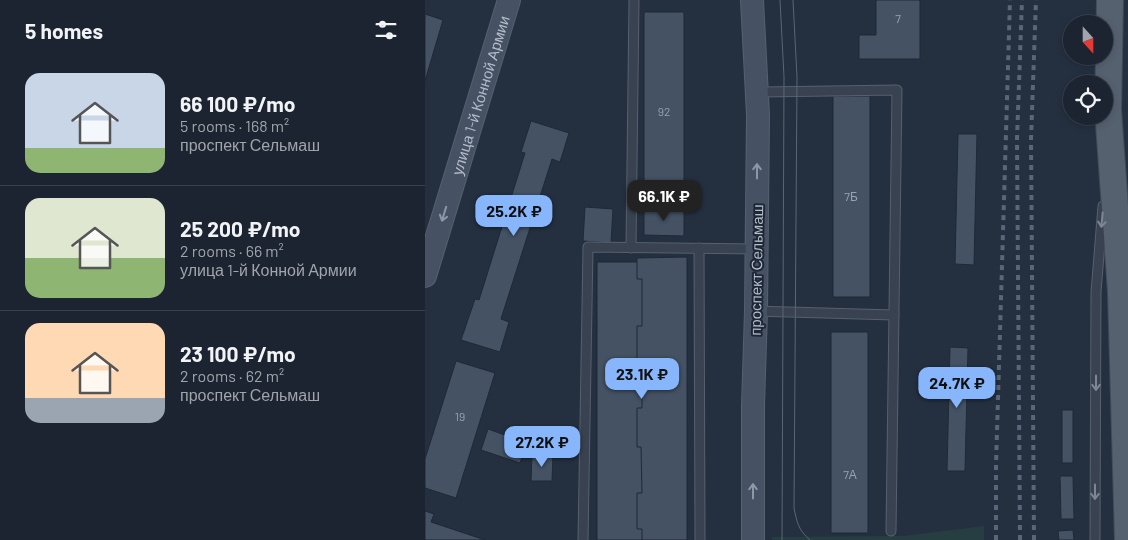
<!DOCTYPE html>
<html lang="en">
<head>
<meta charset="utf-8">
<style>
	body { margin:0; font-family:Barlow,sans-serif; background:#242c38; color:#f1f3f6; height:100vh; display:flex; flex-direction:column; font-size:19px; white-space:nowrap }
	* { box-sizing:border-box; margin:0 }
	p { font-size:16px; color:#a0a4ab }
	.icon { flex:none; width:28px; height:28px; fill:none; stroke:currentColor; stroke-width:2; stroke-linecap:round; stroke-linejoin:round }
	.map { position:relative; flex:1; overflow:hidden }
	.panel { display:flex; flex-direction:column; background:#1b2430; width:425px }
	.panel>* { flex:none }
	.needle { width:32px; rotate:159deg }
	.buttons { position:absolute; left:638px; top:15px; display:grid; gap:10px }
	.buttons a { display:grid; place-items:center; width:50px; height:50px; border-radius:50%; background:#1b2430; box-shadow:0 2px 8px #0003,0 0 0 1px #39414c; font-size:25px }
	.price { position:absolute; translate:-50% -42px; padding:0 11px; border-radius:10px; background:#88b6fc; color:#111; font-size:16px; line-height:32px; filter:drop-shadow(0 1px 2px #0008) }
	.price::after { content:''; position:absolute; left:50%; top:30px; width:15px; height:11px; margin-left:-8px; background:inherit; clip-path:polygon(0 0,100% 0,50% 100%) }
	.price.active { background:#222; color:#fff }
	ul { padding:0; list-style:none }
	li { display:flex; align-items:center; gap:15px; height:125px; padding:0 25px }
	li+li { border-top:1px solid #39414c }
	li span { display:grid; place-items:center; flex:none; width:140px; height:100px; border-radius:15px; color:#555 }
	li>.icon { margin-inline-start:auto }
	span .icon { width:60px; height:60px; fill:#fffc; stroke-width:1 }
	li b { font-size:21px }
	h2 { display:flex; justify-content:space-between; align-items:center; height:60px; padding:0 25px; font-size:21px }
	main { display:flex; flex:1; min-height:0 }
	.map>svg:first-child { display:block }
	.grass { fill:#263e41 }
	.building { fill:#445264; stroke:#1f2937 }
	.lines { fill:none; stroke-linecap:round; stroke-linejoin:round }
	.lane-casing { stroke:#56606e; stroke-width:11 }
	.secondary-casing { stroke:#56606e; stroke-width:24 }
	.primary-casing { stroke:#414b59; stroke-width:28 }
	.lane { stroke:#384250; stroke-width:9 }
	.secondary { stroke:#465163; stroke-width:22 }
	.primary { stroke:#566170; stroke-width:26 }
	.tram { stroke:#5a6677; stroke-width:1 }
	.rail { stroke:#5a6677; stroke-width:4; stroke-dasharray:5 5; stroke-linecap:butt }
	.oneway { stroke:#8e97a7 }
	.oneway2 { stroke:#7c8694 }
	.labels { text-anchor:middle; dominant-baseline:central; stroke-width:4; stroke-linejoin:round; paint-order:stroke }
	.number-label { font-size:12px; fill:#98a2b1 }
	.street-label { font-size:15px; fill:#b4bdcb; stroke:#1d2735 }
</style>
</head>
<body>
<main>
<section class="panel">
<h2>5 homes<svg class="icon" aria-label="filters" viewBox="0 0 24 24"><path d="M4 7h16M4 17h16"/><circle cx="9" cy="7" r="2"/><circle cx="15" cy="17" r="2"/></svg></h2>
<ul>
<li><span style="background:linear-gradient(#c9d6e8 75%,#8fb573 0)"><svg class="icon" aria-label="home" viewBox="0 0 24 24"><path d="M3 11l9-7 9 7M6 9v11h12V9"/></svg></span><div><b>66 100 ₽/mo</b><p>5 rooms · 168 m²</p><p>проспект Сельмаш</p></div></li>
<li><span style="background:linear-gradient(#dfe7d0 60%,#8fb573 0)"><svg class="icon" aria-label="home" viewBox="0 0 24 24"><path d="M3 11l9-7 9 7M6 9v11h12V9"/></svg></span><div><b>25 200 ₽/mo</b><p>2 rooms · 66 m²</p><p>улица 1-й Конной Армии</p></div></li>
<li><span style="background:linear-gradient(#ffd9b3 75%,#9aa5b1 0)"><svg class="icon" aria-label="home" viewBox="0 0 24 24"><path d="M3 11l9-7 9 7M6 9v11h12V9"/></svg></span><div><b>23 100 ₽/mo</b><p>2 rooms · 62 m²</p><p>проспект Сельмаш</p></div></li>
</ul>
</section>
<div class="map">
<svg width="703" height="540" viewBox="0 0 703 540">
	<rect width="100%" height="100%" fill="#243040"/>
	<!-- grass -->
	<polygon class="grass" points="559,526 559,540 347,540 347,537 479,536"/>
	<!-- building -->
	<g class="building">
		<polygon points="451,0 495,0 495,59 434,59 434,35 451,35"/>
		<polygon points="219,12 259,12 259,209 219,210"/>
		<polygon points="0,14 18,20 0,81"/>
		<rect x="408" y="96" width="37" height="201"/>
		<polygon points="106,121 144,133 135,162 127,159 76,319 84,322 75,352 36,340 50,299 54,300 100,153 96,152"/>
		<polygon points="533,134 552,134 549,265 530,264"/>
		<polygon points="160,207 188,209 186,243 158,241"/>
		<polygon points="259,209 259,236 219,235 219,210"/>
		<polygon points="262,257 262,540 172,540 172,262 212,262 212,258"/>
		<polygon points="172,262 212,262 212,279 217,279 217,326 212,326 212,362 217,362 217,408 212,408 212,447 216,447 217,493 212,493 212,529 217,529 217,540 172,540"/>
		<rect x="406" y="332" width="37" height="201"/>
		<polygon points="525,347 543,348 540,471 522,471"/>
		<polygon points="31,361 70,373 31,498 0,488 0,459"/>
		<rect x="637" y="410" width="11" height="53"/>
		<polygon points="63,429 102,443 95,463 56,450"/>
		<polygon points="107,455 128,455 127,481 106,481"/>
		<polygon points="635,476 648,476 649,519 636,519"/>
		<polygon points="0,511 9,514 6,522 60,540 0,540"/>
		<polygon points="648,530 649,540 634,540 633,531"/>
	</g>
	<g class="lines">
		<defs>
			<g id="lane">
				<polyline points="332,92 472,90 466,531"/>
				<polyline points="206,248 209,0"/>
				<polyline points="274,248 275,540"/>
				<polyline points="332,311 469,315"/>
				<polyline points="158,540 163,247 332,249"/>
				<polyline points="670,540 671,292 678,206"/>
			</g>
			<g id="secondary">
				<polyline points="327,0 333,115 331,311 328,405 328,540"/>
				<path id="s1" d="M0 276 84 0"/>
			</g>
			<polyline id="primary" points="685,0 683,110 696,291 703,540"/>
		</defs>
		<!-- lane casing -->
		<use href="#lane" class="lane-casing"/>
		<!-- secondary casing -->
		<use href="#secondary" class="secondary-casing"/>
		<!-- primary casing -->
		<use href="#primary" class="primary-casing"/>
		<!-- lane -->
		<use href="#lane" class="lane"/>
		<!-- secondary -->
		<use href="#secondary" class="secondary"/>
		<!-- primary -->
		<use href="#primary" class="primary"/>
		<!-- tram -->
		<g class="tram">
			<polyline points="355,0 359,77 357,540"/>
			<path d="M368 0 372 77 369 508C372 522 373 530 385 540"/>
		</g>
		<!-- rail -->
		<g class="rail">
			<polyline points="571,540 571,465 585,0"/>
			<polyline points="595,540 592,139 597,0"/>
			<polyline points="609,540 606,140 611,0"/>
		</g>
	</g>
	<!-- one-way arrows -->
	<defs><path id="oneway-shaft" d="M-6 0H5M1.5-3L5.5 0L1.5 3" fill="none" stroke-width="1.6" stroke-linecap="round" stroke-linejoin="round" transform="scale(1.25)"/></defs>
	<g class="oneway">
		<use href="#oneway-shaft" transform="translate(332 171) rotate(-90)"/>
		<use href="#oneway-shaft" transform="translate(19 214) rotate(107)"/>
		<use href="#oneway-shaft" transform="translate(328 491) rotate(-90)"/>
	</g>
	<g class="oneway2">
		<use href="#oneway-shaft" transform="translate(677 220) rotate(95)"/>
		<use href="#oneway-shaft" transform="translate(671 383) rotate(90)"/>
		<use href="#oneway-shaft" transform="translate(670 492) rotate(90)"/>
	</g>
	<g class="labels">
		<!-- number labels -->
		<g class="number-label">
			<text x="473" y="18">7</text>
			<text x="239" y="111">92</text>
			<text x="426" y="196">7Б</text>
			<text x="35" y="416">19</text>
			<text x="425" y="474">7А</text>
		</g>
		<!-- street labels -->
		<g class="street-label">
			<text stroke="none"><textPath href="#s1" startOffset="189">улица 1-й Конной Армии</textPath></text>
			<text transform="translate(331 270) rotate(-89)">проспект Сельмаш</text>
		</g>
	</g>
</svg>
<div class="buttons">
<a><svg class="needle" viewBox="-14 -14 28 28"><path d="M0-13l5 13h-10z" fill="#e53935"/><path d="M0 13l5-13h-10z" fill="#a0a4ab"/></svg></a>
<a><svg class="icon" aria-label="locate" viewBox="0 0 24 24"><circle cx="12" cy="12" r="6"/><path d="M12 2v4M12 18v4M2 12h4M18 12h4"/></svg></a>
</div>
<b class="price active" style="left:239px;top:222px">66.1K ₽</b>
<b class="price" style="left:89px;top:237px">25.2K ₽</b>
<b class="price" style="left:217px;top:400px">23.1K ₽</b>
<b class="price" style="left:532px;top:409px">24.7K ₽</b>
<b class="price" style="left:117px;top:468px">27.2K ₽</b>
</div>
</main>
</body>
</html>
